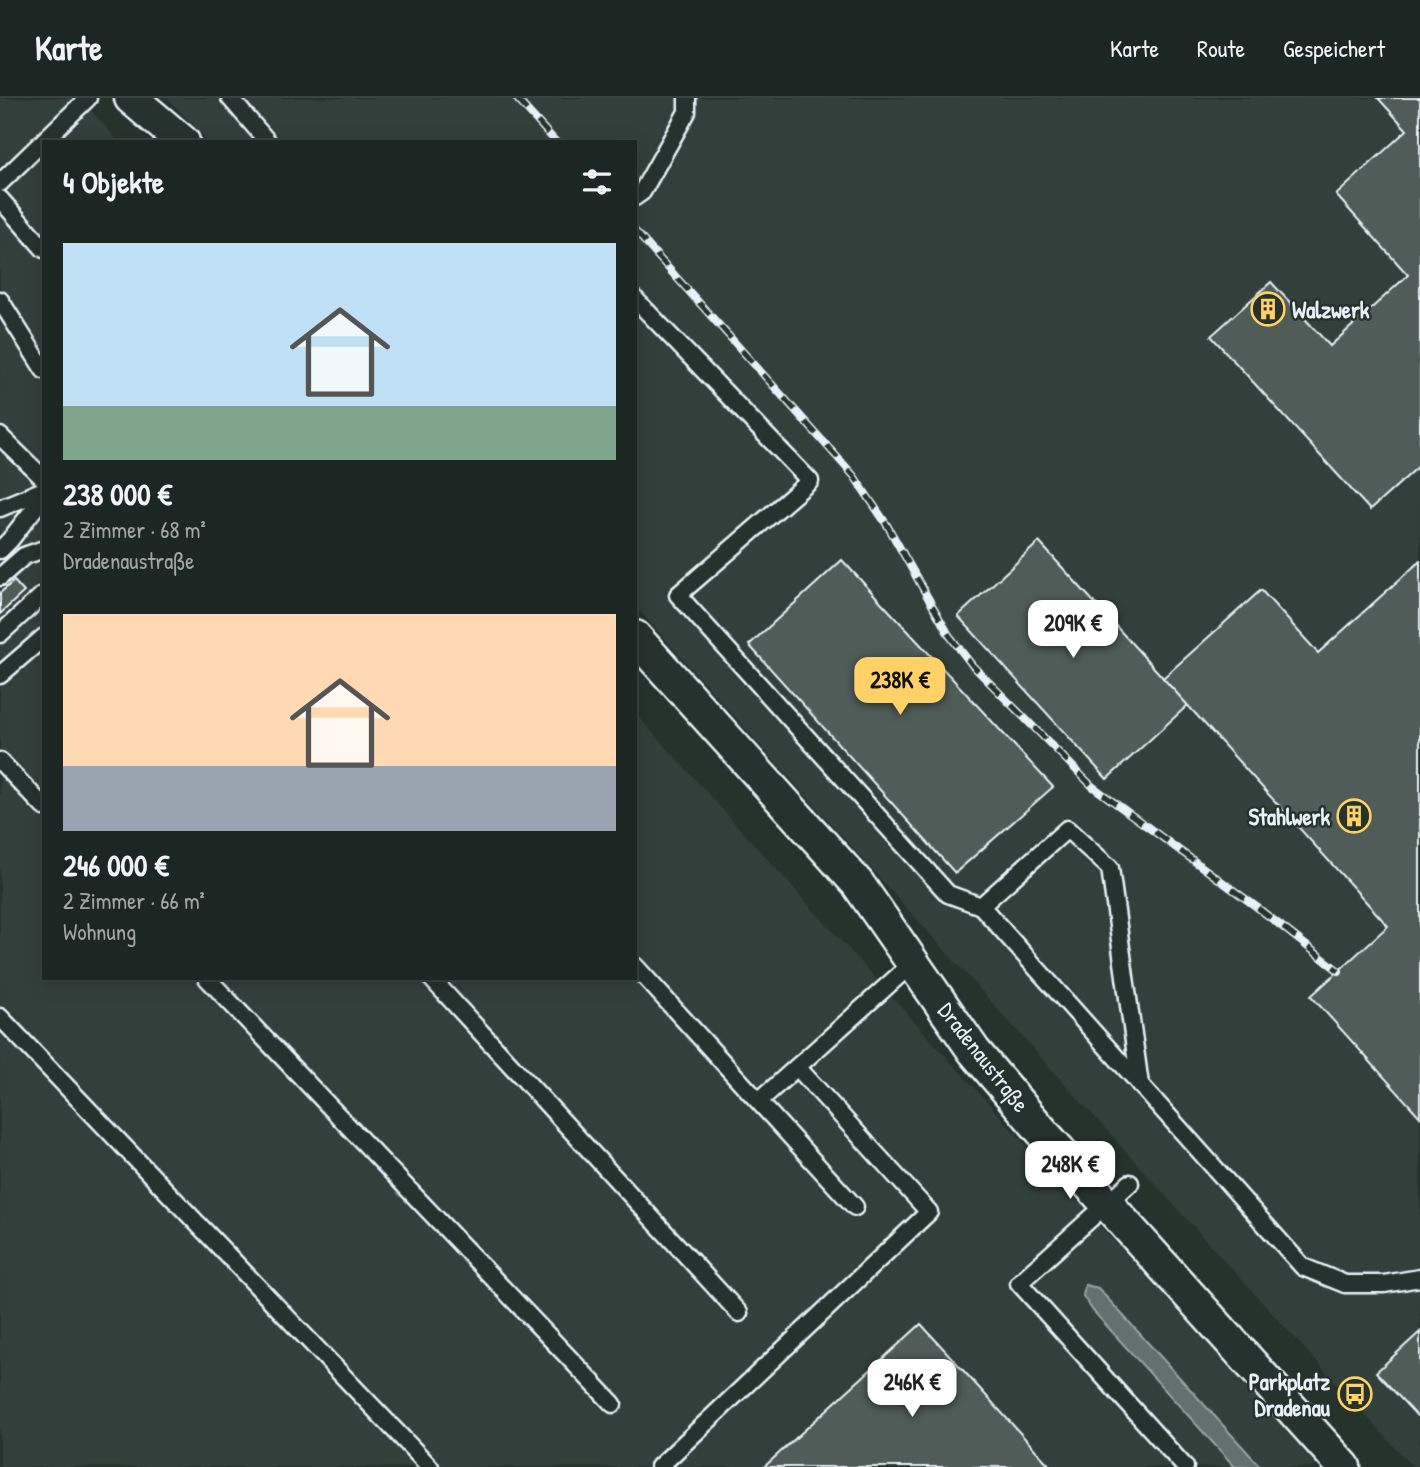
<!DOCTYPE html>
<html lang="de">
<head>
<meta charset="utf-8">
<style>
	body { margin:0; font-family:"Patrick Hand",sans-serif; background:#252e2a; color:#f1f3f6; height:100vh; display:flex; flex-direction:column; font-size:26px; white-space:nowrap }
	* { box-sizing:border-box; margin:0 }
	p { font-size:23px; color:#a0a5a5 }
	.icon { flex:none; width:38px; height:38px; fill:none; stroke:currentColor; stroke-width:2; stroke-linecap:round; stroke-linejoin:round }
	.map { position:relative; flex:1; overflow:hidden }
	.drawer { position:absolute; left:42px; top:42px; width:595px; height:840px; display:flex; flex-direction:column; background:#1c2622; border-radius:0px; box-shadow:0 4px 18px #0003,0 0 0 2px #3a4340 }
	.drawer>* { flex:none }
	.price { position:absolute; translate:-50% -60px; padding:0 16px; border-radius:14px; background:#fff; color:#222; font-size:23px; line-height:46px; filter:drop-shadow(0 2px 4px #0008) }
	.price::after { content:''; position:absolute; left:50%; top:42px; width:21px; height:16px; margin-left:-10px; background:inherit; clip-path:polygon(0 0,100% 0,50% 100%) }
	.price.active { background:#ffd166; color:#111 }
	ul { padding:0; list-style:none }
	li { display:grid; align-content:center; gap:14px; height:371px; padding:0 21px }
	li span { display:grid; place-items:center; height:217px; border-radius:0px; color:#555 }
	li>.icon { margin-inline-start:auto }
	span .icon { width:126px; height:126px; fill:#fffc; stroke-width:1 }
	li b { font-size:30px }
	h2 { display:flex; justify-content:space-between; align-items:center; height:84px; padding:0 21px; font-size:30px }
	header { display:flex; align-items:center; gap:42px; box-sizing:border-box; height:98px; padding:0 35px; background:#1c2622; border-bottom:2px solid #3a4340 }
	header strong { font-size:33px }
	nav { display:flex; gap:38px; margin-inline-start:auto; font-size:24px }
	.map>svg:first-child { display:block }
	.built { fill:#333f3a }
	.water { fill:#636f6d; stroke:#98a3a5; stroke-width:2 }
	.building { fill:#505c59; stroke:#e8f1f8; stroke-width:2 }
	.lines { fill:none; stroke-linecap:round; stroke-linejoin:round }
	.lane-casing { stroke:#e8f1f8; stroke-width:21 }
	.street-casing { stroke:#e8f1f8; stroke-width:37 }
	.lane { stroke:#26332d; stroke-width:16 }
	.street { stroke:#26332d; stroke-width:32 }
	.rail-casing { stroke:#e8f1f8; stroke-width:8 }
	.rail { stroke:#26332d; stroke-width:5; stroke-dasharray:16; stroke-linecap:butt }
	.labels { text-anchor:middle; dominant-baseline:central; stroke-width:5; stroke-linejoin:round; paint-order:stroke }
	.poi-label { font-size:23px; font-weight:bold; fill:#e8f1f8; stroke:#26332d; text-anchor:end }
	.street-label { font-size:23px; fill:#e8f1f8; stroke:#26332d }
</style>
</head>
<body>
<header>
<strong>Karte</strong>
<nav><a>Karte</a><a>Route</a><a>Gespeichert</a></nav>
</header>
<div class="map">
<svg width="1420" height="1369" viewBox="0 0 1420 1369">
	<rect width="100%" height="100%" fill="#26332d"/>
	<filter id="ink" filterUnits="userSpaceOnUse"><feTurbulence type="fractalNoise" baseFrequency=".0143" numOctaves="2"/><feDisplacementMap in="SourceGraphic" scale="14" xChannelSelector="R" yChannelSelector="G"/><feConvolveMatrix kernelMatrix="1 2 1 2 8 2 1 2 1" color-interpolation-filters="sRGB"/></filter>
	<g filter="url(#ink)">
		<!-- built -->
		<g class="built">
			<polygon points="0,0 80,0 119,44 44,44 44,880 635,880 635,615 1046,1069 1322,1369 0,1369"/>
			<polygon points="168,0 1420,0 1420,1369 1413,1369 1220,1158 635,508 635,44 208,44"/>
		</g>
		<!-- water -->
		<polygon class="water" points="1085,1187 1098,1190 1261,1369 1235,1369 1093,1213 1083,1198"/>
		<!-- building -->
		<g class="building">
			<polygon points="1378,0 1420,0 1420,367 1370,412 1211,238 1271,184 1330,248 1408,177 1336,97 1407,32"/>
			<polygon points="1039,444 1188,607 1107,681 958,518"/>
			<polygon points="842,462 1053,689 955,775 749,547"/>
			<polygon points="1420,463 1420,1019 1311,898 1388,828 1163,580 1261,492 1318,555"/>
			<polygon points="14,483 24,494 0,516 0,495"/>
			<polygon points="921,1226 1051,1369 764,1369"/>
			<polygon points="1420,1234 1420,1316 1417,1318 1376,1274"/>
		</g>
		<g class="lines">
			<defs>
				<g id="lane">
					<polyline points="230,0 268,44"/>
					<polyline points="0,85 88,0"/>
					<polyline points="635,99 642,94 687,14 687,0"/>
					<polyline points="0,101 44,151"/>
					<polyline points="635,201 810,383 678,497 948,796 981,808 1303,1169 1345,1186 1384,1186 1420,1180"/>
					<polyline points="0,202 44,272"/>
					<polyline points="0,338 44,381"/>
					<polyline points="0,410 44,392"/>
					<polyline points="0,452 10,442 44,398"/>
					<polyline points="0,479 24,458 44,451"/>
					<polyline points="0,536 44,496"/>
					<polyline points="0,577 44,539"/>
					<polyline points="0,663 44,709"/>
					<polyline points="981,808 1067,731 1110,770 1140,987"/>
					<polyline points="635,868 855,1109"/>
					<polyline points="207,880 613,1306"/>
					<polyline points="431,880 739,1215"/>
					<polyline points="0,919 430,1369"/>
					<polyline points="759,1003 916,862"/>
					<polyline points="1130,1085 1019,1185 1185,1369"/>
					<polyline points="659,1369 929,1114 797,969"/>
				</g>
				<g id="street">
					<polyline points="131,0 183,44"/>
					<polyline points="635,539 858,786 974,953 1046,1038 1344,1369"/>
				</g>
			</defs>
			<!-- lane casing -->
			<use href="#lane" class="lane-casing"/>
			<!-- street casing -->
			<use href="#street" class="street-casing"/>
			<!-- lane -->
			<use href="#lane" class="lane"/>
			<!-- street -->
			<use href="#street" class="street"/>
			<defs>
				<g id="rail">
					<polyline points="516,0 556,44"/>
					<polyline points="635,133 854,378 887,427 949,537 972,567 1092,688 1258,810 1339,873"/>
				</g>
			</defs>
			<!-- rail casing -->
			<use href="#rail" class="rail-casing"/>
			<!-- rail -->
			<use href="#rail" class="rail"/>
		</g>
	</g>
	<!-- icons -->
	<defs>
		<symbol id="building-ring" viewBox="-11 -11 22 22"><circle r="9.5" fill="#26332d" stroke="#ffd166" stroke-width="1.5"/><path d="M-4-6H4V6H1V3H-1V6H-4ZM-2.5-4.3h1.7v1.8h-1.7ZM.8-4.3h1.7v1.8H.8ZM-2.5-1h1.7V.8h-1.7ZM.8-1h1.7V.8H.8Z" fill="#ffd166"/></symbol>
		<symbol id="bus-ring" viewBox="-11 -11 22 22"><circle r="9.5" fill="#26332d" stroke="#ffd166" stroke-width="1.5"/><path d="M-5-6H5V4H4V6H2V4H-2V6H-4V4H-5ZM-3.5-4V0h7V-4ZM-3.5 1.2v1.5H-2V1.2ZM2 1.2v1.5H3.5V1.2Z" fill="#ffd166"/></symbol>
	</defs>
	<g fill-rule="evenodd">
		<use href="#building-ring" x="1249" y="192" width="38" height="38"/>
		<use href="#building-ring" x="1335" y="699" width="38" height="38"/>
		<use href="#bus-ring" x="1336" y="1277" width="38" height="38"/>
	</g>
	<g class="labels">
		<!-- poi labels -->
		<g class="poi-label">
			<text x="1292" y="211" text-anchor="start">Walzwerk</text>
			<text x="1330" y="718">Stahlwerk</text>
			<text x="1330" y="1283">Parkplatz<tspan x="1330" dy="26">Dradenau</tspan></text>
		</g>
		<!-- street labels -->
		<g class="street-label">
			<text transform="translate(984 959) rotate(52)">Dradenaustraße</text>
		</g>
	</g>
</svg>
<b class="price" style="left:1073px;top:562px">209K €</b>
<b class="price active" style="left:900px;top:619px">238K €</b>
<b class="price" style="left:1070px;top:1103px">248K €</b>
<b class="price" style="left:912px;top:1321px">246K €</b>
<section class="drawer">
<h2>4 Objekte<svg class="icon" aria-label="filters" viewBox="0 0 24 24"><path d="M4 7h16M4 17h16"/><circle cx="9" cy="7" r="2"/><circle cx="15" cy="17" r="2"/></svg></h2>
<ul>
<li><span style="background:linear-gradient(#bfe0f5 75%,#7fa58c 0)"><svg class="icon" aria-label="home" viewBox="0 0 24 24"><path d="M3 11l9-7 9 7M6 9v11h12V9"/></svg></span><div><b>238 000 €</b><p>2 Zimmer · 68 m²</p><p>Dradenaustraße</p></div></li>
<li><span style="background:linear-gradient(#ffd9b3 70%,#9aa5b1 0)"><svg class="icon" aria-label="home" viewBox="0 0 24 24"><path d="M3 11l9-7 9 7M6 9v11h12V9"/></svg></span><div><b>246 000 €</b><p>2 Zimmer · 66 m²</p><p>Wohnung</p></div></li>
</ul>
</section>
</div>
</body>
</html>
